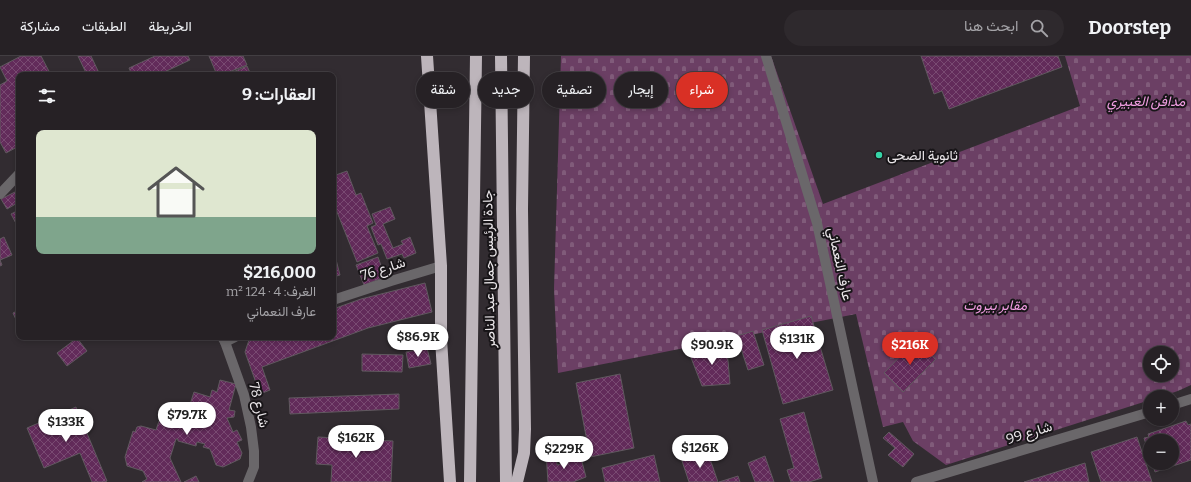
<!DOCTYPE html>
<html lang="ar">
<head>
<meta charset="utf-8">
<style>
	body { margin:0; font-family:Bitter,Vazirmatn,serif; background:#2e292d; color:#f1f3f6; direction:rtl; height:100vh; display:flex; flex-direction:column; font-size:15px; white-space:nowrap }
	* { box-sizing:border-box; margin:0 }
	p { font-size:13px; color:#a4a3a7 }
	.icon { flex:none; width:22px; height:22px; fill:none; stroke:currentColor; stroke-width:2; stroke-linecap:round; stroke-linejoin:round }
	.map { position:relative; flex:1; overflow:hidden; direction:ltr }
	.side { position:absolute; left:16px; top:16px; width:320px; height:268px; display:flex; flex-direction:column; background:#262125; border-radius:8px; box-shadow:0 2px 6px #0003,0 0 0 1px #423e42; direction:rtl }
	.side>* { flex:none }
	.hud { position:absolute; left:348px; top:16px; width:380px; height:36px; direction:rtl; display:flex; gap:8px }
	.fabs { position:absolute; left:1143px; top:290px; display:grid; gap:8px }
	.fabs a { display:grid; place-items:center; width:36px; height:36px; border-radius:50%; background:#262125; box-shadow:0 2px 6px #0003,0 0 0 1px #423e42; font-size:20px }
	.price { position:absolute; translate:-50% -34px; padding:0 9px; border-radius:14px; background:#fff; color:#222; font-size:13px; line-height:26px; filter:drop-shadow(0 1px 2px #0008) }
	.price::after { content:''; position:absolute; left:50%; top:24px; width:12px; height:9px; margin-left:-6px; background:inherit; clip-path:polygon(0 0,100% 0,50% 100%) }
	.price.current { background:#d93025; color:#fff }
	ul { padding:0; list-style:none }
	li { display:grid; align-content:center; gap:8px; height:212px; padding:0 20px }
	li+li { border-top:1px solid #423e42 }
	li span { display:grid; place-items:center; height:124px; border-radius:8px; color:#555 }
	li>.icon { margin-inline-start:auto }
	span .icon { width:72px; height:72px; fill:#fffc; stroke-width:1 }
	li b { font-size:17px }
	h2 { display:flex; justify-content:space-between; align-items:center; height:48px; padding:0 20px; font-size:17px }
	.chip { padding:0 14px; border-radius:18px; background:#262125; box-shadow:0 2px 6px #0003,0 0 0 1px #423e42; font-size:14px; line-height:36px }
	.chip.current { background:#d93025; color:#fff }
	header { display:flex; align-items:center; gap:24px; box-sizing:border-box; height:56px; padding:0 20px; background:#262125; border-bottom:1px solid #423e42 }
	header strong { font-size:19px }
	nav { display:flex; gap:22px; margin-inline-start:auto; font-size:14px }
	.search { width:280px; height:36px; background:#2e292d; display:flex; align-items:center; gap:10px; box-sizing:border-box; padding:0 14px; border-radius:22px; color:#a4a3a7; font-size:15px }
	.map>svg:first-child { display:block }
	.cemetery { fill:url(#cemetery-stones); fill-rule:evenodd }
	.building { fill:url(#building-cross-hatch); stroke:#60595f }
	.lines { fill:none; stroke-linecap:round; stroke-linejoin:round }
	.minor { stroke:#6a676a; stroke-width:10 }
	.highway { stroke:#bdb5bb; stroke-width:12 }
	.poi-dot { fill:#36d4a7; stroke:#181518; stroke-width:1.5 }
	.labels { text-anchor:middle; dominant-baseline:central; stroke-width:4; stroke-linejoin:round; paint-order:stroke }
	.park-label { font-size:14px; font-style:italic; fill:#f19de2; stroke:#181518 }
	.poi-label { font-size:14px; fill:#ebe7ea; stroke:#181518; text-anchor:start }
	.street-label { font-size:14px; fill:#ebe7ea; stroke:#181518 }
</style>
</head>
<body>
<header>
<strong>Doorstep</strong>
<div class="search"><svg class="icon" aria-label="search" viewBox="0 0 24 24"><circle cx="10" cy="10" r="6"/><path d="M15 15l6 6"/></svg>ابحث هنا</div>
<nav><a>الخريطة</a><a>الطبقات</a><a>مشاركة</a></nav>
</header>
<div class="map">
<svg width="1191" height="426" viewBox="0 0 1191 426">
	<defs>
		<pattern id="cemetery-stones" width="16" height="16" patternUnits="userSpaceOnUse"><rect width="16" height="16" fill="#6b3f64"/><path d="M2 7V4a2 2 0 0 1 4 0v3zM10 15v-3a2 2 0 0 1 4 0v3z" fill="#805b7a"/></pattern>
		<pattern id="building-cross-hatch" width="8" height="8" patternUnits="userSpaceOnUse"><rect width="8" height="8" fill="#622b5a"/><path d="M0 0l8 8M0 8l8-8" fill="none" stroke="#794a72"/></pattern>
	</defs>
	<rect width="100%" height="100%" fill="#322c31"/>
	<!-- cemetery -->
	<path class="cemetery" d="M561 0H771L823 148 1080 50 1065 0H1191V329C1178 335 1165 341 1150 341V344L946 409 913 385 903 366 883 371 856 258 558 317 554 233ZM1150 297H1172V319H1150Z"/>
	<!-- building -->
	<g class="building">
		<polygon points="21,0 41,0 51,19 19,19 19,90 6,97 0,86 0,29 7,25 0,11"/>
		<polygon points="78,0 91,0 100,19 87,19"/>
		<polygon points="155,0 188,0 190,4 158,19 132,19 129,12"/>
		<polygon points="209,0 243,0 247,9 221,19 217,19"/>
		<polygon points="921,0 1058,0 1062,11 949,53 942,35 934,38"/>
		<polygon points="247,10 251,19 226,19"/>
		<polygon points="347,115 356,139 361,137 373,167 367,170 378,197 357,206 333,146 333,120"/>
		<polygon points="19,134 19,146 7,153 1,143"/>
		<polygon points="390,151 395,163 383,168 393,192 403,188 401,185 410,181 416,197 404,202 402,198 387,203 381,188 378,189 371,171 376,169 372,158"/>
		<polygon points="19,154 19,173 11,158"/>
		<polygon points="4,181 12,199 0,204 2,209 0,210 0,183"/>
		<polygon points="333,192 340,219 333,221"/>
		<polygon points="378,201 385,221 364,229 356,209"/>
		<polygon points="425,227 432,256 368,272 262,311 270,334 260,338 245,296 249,284 256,281 333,281 333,253 361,243"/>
		<polygon points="19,254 19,270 13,257"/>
		<polygon points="811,260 833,334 783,348 762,274"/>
		<polygon points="753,275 764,309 748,314 737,280"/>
		<polygon points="77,282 87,295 67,310 57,297"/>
		<polygon points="916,284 936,303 903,336 884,317"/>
		<polygon points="716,289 727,293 730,328 702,330 690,299"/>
		<polygon points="427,292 431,308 409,312 406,296"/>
		<polygon points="362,298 403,299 402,316 362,315"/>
		<polygon points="620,318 634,392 590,401 576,327"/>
		<polygon points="220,324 236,328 229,354 235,355 234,361 227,362 233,376 237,374 242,384 237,386 242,397 240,403 223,411 216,409 210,393 203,391 205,388 197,386 196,390 178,385 178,383 176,383 170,402 181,426 142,426 147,423 143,415 127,410 125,401 133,375 135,376 137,371 141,370 156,374 159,365 169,359 179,357 187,358 194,336 210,341 212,334 217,336"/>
		<polygon points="399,338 399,353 290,358 289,342"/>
		<polygon points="76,351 107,425 105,426 92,426 80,397 44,412 27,372"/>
		<polygon points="804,356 822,422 809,426 791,426 787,414 794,412 780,363"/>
		<polygon points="1186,365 1188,369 1191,368 1191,404 1155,416 1152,407 1172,407 1172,385 1150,385 1150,400 1144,382 1149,381 1148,378"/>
		<polygon points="889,376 914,398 903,411 888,399 895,392 883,382"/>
		<polygon points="318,381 393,385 391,426 331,426 332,409 316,408"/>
		<polygon points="1137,381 1152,426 1101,426 1091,396"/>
		<polygon points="556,394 557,409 581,402 586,421 573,426 548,426 546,396"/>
		<polygon points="708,397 718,426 689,426 682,405"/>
		<polygon points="654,399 660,426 605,426 602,412"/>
		<polygon points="765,400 774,426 755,426 748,407"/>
		<polygon points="1085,407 1089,426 1024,426"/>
		<polygon points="196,420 199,426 184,426"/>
		<polygon points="738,420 740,426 719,426"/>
	</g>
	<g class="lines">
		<!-- minor -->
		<g class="minor">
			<polyline points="766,0 817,167 873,426"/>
			<polyline points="0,138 19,118"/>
			<polyline points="333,244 391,225 441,210"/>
			<polyline points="222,281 225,286 244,339 251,371 254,395 254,411 248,426"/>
			<polyline points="225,286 235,281"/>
			<polyline points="1172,349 1191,343"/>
			<polyline points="916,426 1150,356"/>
		</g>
		<!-- highway -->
		<g class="highway">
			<polyline points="427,0 441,210 441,283 450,426"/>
			<polyline points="501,0 506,426"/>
			<polyline points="470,426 476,0"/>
			<polyline points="517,426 524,397 525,373 522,153 524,0"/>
		</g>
	</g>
	<!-- markers -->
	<circle class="poi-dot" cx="879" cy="99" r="4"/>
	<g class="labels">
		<!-- park labels -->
		<g class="park-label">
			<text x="1146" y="45">مدافن الغبيري</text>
			<text x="995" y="249">مقابر بيروت</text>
		</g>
		<!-- poi labels -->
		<g class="poi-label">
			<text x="887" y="99">ثانوية الضحى</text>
		</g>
		<!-- street labels -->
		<g class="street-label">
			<text transform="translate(840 208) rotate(78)">عارف النعماني</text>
			<text transform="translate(383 213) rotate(-18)">شارع 76</text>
			<text transform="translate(489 213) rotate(-91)">جادة الرئيس جمال عبد الناصر</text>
			<text transform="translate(259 349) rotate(76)">شارع 78</text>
			<text transform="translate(1029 377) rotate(-17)">شارع 99</text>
		</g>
	</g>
</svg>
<div class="fabs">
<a><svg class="icon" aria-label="locate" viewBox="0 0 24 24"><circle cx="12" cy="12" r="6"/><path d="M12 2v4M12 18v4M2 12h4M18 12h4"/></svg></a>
<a>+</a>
<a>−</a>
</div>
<b class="price" style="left:418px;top:302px">$86.9K</b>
<b class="price" style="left:797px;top:304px">$131K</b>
<b class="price" style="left:712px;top:310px">$90.9K</b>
<b class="price current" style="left:910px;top:310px">$216K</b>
<b class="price" style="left:187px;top:380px">$79.7K</b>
<b class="price" style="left:66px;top:387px">$133K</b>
<b class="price" style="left:356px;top:403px">$162K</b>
<b class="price" style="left:700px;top:413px">$126K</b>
<b class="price" style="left:564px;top:414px">$229K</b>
<div class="hud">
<a class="chip current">شراء</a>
<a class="chip">إيجار</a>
<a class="chip">تصفية</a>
<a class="chip">جديد</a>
<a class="chip">شقة</a>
</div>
<section class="side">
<h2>العقارات: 9<svg class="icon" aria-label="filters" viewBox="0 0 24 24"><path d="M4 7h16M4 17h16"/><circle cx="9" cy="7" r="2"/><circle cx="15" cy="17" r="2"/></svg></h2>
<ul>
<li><span style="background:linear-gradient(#dfe7d0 70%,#7fa58c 0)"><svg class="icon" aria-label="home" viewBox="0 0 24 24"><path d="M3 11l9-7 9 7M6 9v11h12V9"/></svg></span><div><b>$216,000</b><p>الغرف: 4 · 124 m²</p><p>عارف النعماني</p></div></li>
</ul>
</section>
</div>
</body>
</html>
